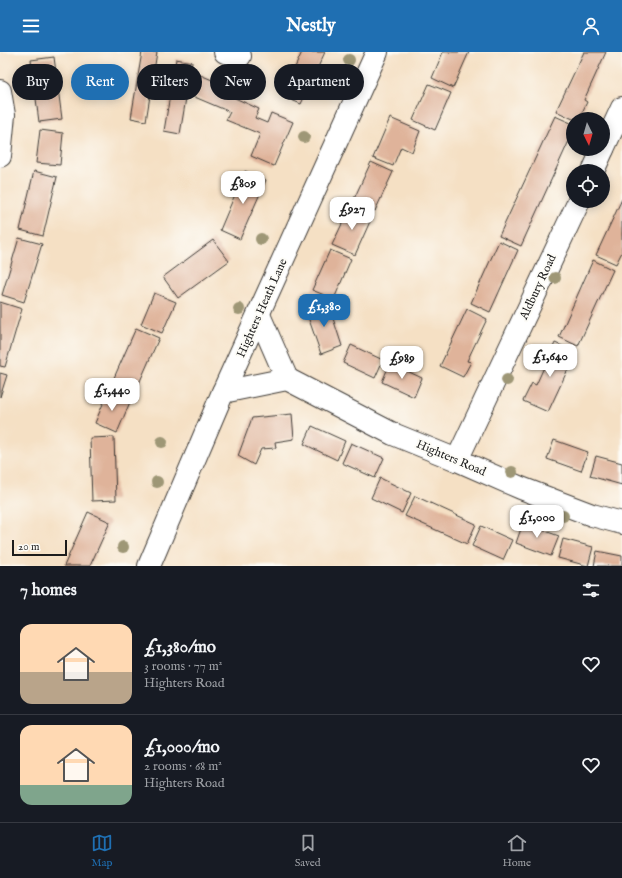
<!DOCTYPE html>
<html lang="en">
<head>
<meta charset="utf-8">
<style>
	body { margin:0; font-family:"IM FELL English",serif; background:#20242c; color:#f1f3f6; height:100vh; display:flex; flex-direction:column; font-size:15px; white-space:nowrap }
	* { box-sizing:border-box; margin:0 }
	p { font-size:13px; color:#9ea1a6 }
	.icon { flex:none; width:22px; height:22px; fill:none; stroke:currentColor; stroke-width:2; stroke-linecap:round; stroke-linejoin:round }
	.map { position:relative; height:514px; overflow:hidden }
	.details { display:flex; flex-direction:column; background:#171b24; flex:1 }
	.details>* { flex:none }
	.banner { position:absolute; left:12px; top:12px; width:400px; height:36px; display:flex; gap:8px }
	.needle { width:26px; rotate:175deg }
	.tools { position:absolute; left:566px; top:60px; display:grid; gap:8px }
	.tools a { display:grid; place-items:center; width:44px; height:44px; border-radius:50%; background:#171b24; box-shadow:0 2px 10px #0003; font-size:20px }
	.scale { position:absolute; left:12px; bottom:10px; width:55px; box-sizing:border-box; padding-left:4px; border:2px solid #1c1c1c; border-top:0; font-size:11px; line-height:14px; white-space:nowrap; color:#1c1c1c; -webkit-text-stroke:3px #fdfcf7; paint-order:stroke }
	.price { position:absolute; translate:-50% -34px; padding:0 9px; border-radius:8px; background:#fff; color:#222; font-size:13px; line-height:26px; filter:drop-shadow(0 1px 2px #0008) }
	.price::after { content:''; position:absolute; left:50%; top:24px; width:12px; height:9px; margin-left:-6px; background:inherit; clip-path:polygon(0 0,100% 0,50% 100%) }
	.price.on { background:#1f6fb2; color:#fff }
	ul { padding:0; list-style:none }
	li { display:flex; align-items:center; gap:12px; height:100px; padding:0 20px }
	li+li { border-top:1px solid #363941 }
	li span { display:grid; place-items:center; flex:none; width:112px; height:80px; border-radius:12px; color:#555 }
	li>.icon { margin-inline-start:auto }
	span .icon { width:48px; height:48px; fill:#fffc; stroke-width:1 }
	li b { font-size:17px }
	h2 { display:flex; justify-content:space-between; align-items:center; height:48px; padding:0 20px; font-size:17px }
	.chip { padding:0 14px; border-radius:18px; background:#171b24; box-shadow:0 2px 10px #0003; font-size:14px; line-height:36px }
	.chip.on { background:#1f6fb2; color:#fff }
	header { display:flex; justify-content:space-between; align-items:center; height:52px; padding:0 20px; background:#1f6fb2; color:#fff; font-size:18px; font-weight:700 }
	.tab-bar { display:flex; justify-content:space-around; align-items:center; height:56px; border-top:1px solid #363941; background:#171b24; font-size:11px; color:#9ea1a6 }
	.tab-bar a { display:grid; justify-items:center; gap:2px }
	.tab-bar .on { color:#1f6fb2 }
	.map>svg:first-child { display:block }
	.building { fill:#dfb39a }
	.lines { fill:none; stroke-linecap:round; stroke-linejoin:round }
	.minor-casing { stroke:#3d3935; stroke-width:24 }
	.minor { stroke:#fff; stroke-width:22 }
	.tree { fill:#9e9776 }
	.labels { text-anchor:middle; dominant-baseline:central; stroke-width:4; stroke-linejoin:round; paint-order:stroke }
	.street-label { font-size:12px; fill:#1c1c1c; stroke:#fdfcf7 }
</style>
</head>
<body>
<header><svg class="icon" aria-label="menu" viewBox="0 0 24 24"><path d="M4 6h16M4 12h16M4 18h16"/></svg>Nestly<svg class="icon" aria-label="person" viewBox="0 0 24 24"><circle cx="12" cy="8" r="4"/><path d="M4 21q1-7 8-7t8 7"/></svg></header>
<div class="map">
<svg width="622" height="514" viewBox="0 0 622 514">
	<rect width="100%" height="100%" fill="#fdfcf7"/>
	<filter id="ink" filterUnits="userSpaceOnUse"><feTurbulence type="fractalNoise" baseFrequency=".025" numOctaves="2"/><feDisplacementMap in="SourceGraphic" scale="8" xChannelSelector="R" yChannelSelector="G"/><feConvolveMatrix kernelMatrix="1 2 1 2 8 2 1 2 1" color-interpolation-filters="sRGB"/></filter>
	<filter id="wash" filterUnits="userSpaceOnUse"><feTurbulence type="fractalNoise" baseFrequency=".012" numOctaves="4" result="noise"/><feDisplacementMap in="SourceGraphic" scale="16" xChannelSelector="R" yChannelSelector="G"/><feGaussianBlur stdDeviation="0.9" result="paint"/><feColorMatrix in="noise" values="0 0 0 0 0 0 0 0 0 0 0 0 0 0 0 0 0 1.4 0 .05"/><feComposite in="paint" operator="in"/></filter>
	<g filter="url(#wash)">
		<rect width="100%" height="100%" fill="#f5e0c4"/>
		<g id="blocks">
			<!-- building -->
			<g class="building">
				<polygon points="142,0 157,0 146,69 131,66"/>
				<polygon points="302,0 325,0 301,52 282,44"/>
				<polygon points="443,0 469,0 453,36 432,26"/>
				<polygon points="584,0 606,0 584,48 587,50 579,67 573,67 556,59"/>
				<polygon points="54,5 62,67 39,70 31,8"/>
				<polygon points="176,7 192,10 180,82 164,79"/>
				<polygon points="198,22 238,39 235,46 259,57 255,66 267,71 271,61 293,70 274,114 251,104 260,82 226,68 230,60 190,43"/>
				<polygon points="429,32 451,41 435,78 413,68"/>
				<polygon points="555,64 573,72 573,80 521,194 499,184"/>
				<polygon points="390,66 420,79 412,100 401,95 393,114 373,106"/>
				<polygon points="40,78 63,81 60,113 36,111"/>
				<polygon points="371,110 393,120 375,159 353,149"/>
				<polygon points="34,119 57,125 43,184 20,178"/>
				<polygon points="245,119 266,128 240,187 220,178"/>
				<polygon points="622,147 622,200 616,212 596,203"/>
				<polygon points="350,155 372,165 355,203 332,193"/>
				<polygon points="19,186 42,192 24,250 2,243"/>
				<polygon points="213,188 229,209 178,246 163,225"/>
				<polygon points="499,189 518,198 490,260 471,251"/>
				<polygon points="330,198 351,207 334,247 312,238"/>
				<polygon points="593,208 613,218 578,294 559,285"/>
				<polygon points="154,241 176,250 162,281 141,272"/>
				<polygon points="0,250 22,257 5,315 0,314"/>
				<polygon points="328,251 342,294 321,302 306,259"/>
				<polygon points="467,257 487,267 467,309 471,310 463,325 440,314"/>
				<polygon points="136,276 159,286 133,345 110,335"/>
				<polygon points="555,291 576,300 548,360 523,349 532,331 536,333"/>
				<polygon points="351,293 383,308 375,326 343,311"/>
				<polygon points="390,311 422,326 414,345 382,330"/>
				<polygon points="0,321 7,323 0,345"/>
				<polygon points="108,340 130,350 117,381 95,371"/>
				<polygon points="292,362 294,387 275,390 276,396 261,397 254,413 238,404 252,366"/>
				<polygon points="312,374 345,389 337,408 304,392"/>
				<polygon points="114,385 116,448 92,449 90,386"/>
				<polygon points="554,388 588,400 581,419 547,407"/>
				<polygon points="351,391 384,406 375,426 342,411"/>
				<polygon points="596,404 622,411 622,433 590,424"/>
				<polygon points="380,426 411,441 402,461 371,446"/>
				<polygon points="415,444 476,472 467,492 405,464"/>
				<polygon points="88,460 110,470 90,514 64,514"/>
				<polygon points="523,471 559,484 551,504 516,491"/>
				<polygon points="481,474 512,488 503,508 472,494"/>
				<polygon points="563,487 593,495 588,514 558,506"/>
				<polygon points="597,499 622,504 622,514 594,514"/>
			</g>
		</g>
	</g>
	<g filter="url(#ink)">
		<use href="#blocks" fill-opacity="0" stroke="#3d3935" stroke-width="1"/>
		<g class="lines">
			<defs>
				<g id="minor">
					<polyline points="225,0 240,4"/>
					<polyline points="0,39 4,63 0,104"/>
					<polyline points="603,97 622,56"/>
					<polyline points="593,119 603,97"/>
					<polyline points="259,263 287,327"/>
					<polyline points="223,340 287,327 393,382 457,408 521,436 592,463 622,471"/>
					<polyline points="457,408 579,149"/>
					<polyline points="149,514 223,340 377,0"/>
				</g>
			</defs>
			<!-- minor casing -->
			<use href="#minor" class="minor-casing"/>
			<!-- minor -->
			<use href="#minor" class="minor"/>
		</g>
		<!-- trees -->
		<g class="tree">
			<circle cx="349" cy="8" r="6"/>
			<circle cx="304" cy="85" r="6"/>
			<circle cx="261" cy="187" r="6"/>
			<circle cx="555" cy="226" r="6"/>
			<circle cx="239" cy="257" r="6"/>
			<circle cx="507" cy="328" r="6"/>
			<circle cx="162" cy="390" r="6"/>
			<circle cx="512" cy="420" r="6"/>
			<circle cx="157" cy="430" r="6"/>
			<circle cx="563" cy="464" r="6"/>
			<circle cx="123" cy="495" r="6"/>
		</g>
	</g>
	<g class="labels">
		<!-- street labels -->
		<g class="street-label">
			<text transform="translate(538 235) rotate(-65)">Aldbury Road</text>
			<text transform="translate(262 256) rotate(-66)">Highters Heath Lane</text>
			<text transform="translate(451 406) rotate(23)">Highters Road</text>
		</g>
	</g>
</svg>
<div class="tools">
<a><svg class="needle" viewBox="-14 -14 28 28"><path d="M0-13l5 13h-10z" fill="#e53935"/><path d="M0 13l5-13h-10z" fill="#9ea1a6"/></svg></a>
<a><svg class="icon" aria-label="locate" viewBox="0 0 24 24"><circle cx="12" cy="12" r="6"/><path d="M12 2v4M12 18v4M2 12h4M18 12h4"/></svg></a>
</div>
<div class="scale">20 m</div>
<b class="price" style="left:243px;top:153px">£809</b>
<b class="price" style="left:352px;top:179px">£927</b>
<b class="price on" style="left:324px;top:276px">£1,380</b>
<b class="price" style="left:550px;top:326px">£1,640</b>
<b class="price" style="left:402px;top:328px">£989</b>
<b class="price" style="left:112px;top:360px">£1,440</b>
<b class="price" style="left:537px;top:487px">£1,000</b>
<div class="banner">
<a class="chip">Buy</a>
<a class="chip on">Rent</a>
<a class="chip">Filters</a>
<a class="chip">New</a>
<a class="chip">Apartment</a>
</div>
</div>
<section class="details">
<h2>7 homes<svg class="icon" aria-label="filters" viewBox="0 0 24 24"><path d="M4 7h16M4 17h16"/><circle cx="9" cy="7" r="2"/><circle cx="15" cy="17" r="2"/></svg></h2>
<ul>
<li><span style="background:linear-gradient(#ffd9b3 60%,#b9a48a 0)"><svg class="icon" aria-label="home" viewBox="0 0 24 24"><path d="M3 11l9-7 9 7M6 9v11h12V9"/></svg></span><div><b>£1,380/mo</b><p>3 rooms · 77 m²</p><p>Highters Road</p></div><svg class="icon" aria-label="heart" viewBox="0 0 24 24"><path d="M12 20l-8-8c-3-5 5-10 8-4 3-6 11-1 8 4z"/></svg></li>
<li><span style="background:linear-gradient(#ffd9b3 75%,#7fa58c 0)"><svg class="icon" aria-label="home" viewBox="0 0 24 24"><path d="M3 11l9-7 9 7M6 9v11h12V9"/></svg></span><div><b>£1,000/mo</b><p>2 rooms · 68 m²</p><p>Highters Road</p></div><svg class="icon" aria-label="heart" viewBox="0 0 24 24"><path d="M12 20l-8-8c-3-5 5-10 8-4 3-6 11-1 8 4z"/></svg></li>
</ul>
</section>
<nav class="tab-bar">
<a class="on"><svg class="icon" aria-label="map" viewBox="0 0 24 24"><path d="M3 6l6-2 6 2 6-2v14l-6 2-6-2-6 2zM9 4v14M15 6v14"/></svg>Map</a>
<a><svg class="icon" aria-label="saved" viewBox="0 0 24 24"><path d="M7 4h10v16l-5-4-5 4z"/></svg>Saved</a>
<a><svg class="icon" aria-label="home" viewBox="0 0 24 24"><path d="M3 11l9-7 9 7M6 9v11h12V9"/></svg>Home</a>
</nav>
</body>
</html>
